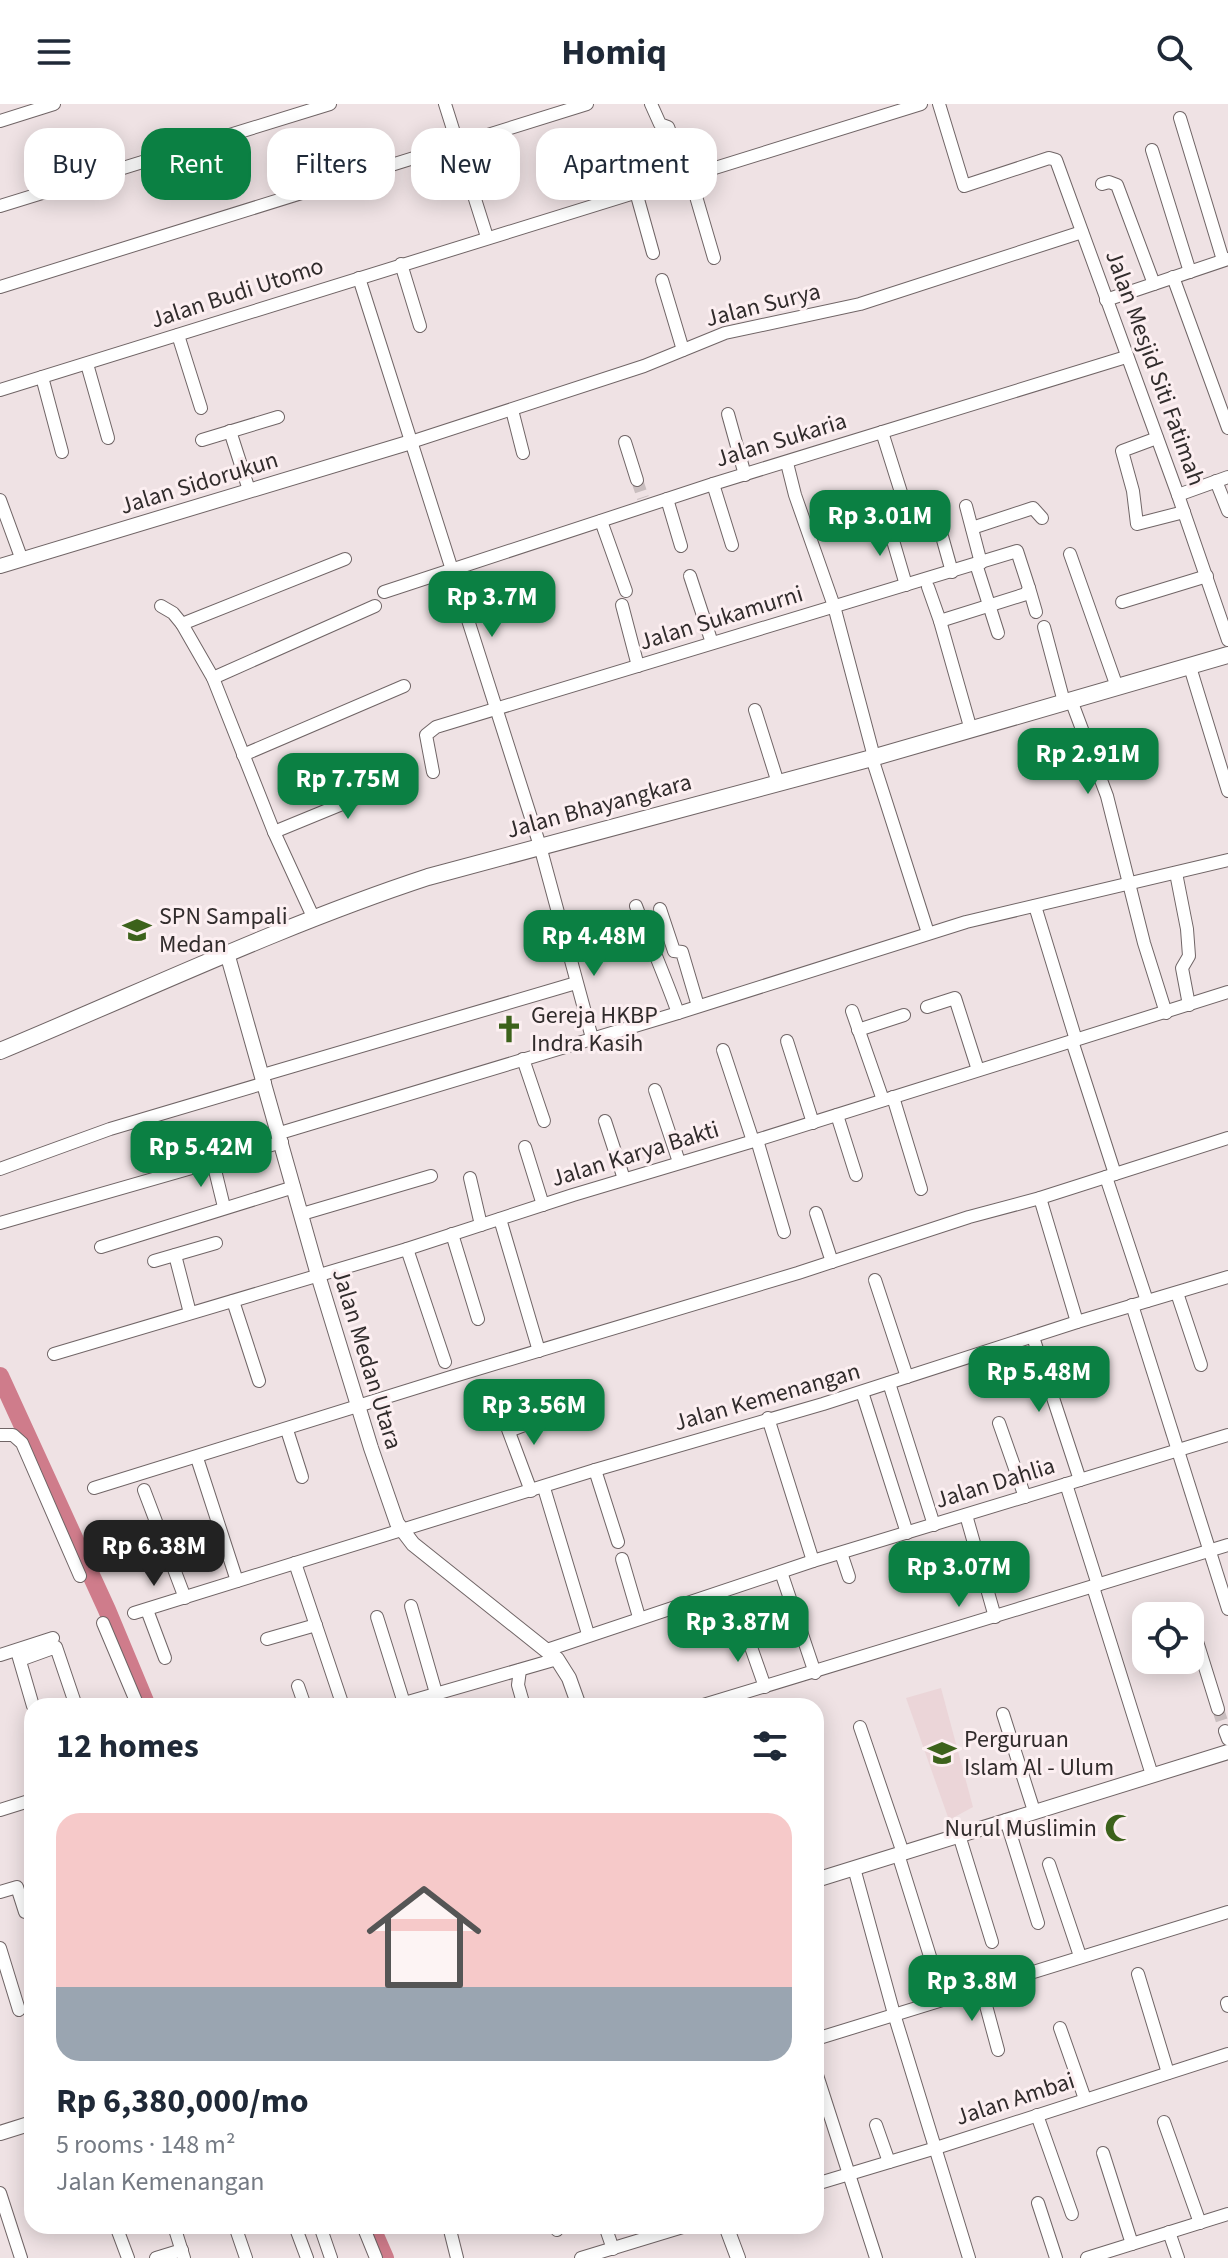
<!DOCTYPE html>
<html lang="en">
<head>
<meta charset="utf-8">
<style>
	body { margin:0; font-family:"Source Sans 3",sans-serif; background:#f2f2f3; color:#1f2937; height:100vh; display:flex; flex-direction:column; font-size:30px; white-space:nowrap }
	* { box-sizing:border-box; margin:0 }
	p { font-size:26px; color:#747a83 }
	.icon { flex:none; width:44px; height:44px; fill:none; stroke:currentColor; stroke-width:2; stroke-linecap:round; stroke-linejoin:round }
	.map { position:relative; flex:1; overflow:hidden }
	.panel { position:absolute; left:24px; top:1594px; width:800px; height:536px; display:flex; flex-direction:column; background:#fff; border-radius:24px; box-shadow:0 4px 20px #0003 }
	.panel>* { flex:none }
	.guide { position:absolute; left:24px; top:24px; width:800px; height:72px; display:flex; gap:16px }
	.tools { position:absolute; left:1132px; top:1498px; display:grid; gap:16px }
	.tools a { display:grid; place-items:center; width:72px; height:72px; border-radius:16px; background:#fff; box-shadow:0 4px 20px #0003; font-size:40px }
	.price { position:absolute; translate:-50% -68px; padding:0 18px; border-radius:16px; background:#0b8043; color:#fff; font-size:26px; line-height:52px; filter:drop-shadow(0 2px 4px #0008) }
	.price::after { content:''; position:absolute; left:50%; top:48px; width:24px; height:18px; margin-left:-12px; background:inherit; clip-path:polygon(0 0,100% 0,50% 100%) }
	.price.active { background:#222; color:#fff }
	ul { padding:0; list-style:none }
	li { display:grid; align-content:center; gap:16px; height:424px; padding:0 32px }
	li span { display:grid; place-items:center; height:248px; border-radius:24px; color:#555 }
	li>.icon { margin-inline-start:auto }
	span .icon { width:144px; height:144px; fill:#fffc; stroke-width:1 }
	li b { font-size:34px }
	h2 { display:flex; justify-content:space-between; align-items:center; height:96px; padding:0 32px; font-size:34px }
	.chip { padding:0 28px; border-radius:24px; background:#fff; box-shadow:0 4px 20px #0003; font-size:28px; line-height:72px }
	.chip.active { background:#0b8043; color:#fff }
	header { display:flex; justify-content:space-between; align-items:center; height:104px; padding:0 32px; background:#fff; font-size:36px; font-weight:700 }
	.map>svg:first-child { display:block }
	.built { fill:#ebd5d8 }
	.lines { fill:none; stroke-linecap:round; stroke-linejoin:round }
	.river { stroke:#cf7c8b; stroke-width:18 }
	.minor-tunnel { stroke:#c9bebf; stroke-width:12; stroke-dasharray:12 6; stroke-linecap:butt }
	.minor-casing { stroke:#706566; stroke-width:14 }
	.tertiary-casing { stroke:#706566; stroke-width:16 }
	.secondary-casing { stroke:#706566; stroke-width:18 }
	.minor { stroke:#fff; stroke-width:12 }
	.tertiary { stroke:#fff; stroke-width:14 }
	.secondary { stroke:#fff; stroke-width:16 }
	.labels { text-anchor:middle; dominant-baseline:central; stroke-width:6; stroke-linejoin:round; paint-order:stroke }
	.street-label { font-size:24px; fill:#312c2c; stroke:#fceff1 }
	.poi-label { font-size:24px; fill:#312c2c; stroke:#fceff1; text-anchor:start }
</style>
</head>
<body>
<header><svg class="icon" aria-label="menu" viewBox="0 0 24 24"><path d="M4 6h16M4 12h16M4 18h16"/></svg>Homiq<svg class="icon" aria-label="search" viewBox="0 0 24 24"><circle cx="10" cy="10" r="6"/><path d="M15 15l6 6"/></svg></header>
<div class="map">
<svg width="1228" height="2154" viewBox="0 0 1228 2154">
	<rect width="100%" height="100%" fill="#efe2e4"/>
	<!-- built -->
	<polygon class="built" points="941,1584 973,1703 949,1716 906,1594"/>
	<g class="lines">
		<!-- river -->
		<g class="river">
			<polyline points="0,1272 107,1506 147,1602"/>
			<polyline points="371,2122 385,2154"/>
		</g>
		<!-- minor-tunnel -->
		<g class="minor-tunnel">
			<polyline points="637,376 643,394"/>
			<polyline points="1218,1605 1225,1627"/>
		</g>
		<defs>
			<g id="minor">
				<polyline points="445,0 487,133"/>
				<polyline points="651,0 660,20 668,23 687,73"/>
				<polyline points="939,0 964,82 1049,54 1056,56 1178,391 1228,536"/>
				<polyline points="1180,14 1223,156"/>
				<polyline points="0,17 54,0"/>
				<polyline points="1152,46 1190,168"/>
				<polyline points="690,72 714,154"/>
				<polyline points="1102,80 1109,78 1117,81 1154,180"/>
				<polyline points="636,88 653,149"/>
				<polyline points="0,102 330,0"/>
				<polyline points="401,160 420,222"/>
				<polyline points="1173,173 1228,324"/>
				<polyline points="359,174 540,742 592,934"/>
				<polyline points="662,176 683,246"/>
				<polyline points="0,183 587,0"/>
				<polyline points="1106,196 1228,155"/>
				<polyline points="178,231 201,304"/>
				<polyline points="87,260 108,334"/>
				<polyline points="42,273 62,348"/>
				<polyline points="0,286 921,0"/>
				<polyline points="512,306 523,349"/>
				<polyline points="728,310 745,371"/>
				<polyline points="230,327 249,386"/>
				<polyline points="882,328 905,401"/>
				<polyline points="1157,334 1122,347 1133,387 1137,420 1184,408"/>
				<polyline points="202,336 278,313"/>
				<polyline points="411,338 644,262 725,229 860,200 1082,128"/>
				<polyline points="625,338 637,376"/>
				<polyline points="787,359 795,391 834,502 874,653"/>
				<polyline points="1216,377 1228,407"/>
				<polyline points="713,380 732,441"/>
				<polyline points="1178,391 1228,373"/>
				<polyline points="667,395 681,442"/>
				<polyline points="0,396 22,456"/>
				<polyline points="966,402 981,459"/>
				<polyline points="936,411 952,468"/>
				<polyline points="887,416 906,481"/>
				<polyline points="601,417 626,487"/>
				<polyline points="972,424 1033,404 1042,414"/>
				<polyline points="1070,450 1117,583"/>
				<polyline points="976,460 998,529"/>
				<polyline points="690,472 712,539"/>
				<polyline points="928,483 940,517 971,626"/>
				<polyline points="1029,484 1036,508"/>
				<polyline points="384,488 713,380 1126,253"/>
				<polyline points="1122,498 1207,472"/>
				<polyline points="622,501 638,562"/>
				<polyline points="161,502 173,509 182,520"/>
				<polyline points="1044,523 1064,598"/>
				<polyline points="1190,563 1228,687"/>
				<polyline points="213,574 375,502"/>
				<polyline points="1071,596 1107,692 1144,839 1166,909"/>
				<polyline points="755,606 778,679"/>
				<polyline points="243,651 404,582"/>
				<polyline points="872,654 928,829"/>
				<polyline points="433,668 426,631 436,623 1017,447 1029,484 1026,490 940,517"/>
				<polyline points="274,728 408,673"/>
				<polyline points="1176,769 1187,825 1189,852 1182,864 1189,901"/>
				<path d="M636 802C650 839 665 872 678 909"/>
				<polyline points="1035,802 1076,936"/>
				<polyline points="660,805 674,847 682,848 698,902"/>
				<polyline points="314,815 274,728 213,574 182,520 345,455"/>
				<polyline points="927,903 955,894 978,966"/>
				<polyline points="852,907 883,996"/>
				<polyline points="858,926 904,911"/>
				<polyline points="787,937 813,1019"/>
				<polyline points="1072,937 1115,1070"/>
				<polyline points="723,946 753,1037"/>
				<polyline points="523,955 544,1017"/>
				<polyline points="263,971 576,879"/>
				<polyline points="655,986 679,1058"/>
				<polyline points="893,993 921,1085"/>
				<polyline points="837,1011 856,1071"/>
				<polyline points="605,1017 624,1075"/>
				<polyline points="280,1029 678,909 966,818 1228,756"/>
				<polyline points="757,1036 784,1128"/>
				<polyline points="525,1043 543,1101"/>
				<polyline points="213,1058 224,1103"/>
				<polyline points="0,1065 110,1025 265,979"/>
				<polyline points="1106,1073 1147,1197"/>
				<polyline points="470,1074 481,1121"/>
				<polyline points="1040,1094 1077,1218"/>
				<polyline points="816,1109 832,1158"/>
				<polyline points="302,1110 431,1072"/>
				<polyline points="500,1115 539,1247"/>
				<polyline points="0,1119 282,1038"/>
				<polyline points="452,1130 478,1215"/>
				<polyline points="101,1143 294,1083"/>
				<polyline points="407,1145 445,1258"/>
				<polyline points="175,1151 190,1209"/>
				<polyline points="154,1157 216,1139"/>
				<polyline points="875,1176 907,1273"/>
				<polyline points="1177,1189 1201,1261"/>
				<polyline points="233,1197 259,1277"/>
				<polyline points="1132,1201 1228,1505"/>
				<polyline points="1033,1233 1080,1376"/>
				<polyline points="54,1250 407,1145 573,1091 757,1036 1228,888"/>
				<polyline points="889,1279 934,1421"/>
				<polyline points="862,1288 907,1429"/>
				<polyline points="503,1312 531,1387"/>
				<polyline points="768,1314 813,1457"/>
				<polyline points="999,1319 1025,1393"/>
				<polyline points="287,1326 302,1373"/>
				<polyline points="509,1327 530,1319"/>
				<polyline points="0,1331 13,1331 22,1339 80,1472"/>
				<polyline points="197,1354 237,1477"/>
				<polyline points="595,1366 618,1438"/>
				<polyline points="1066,1380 1098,1481"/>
				<polyline points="94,1384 451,1273 798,1169 969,1113 1040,1094 1228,1034"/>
				<polyline points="544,1384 588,1530"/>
				<polyline points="144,1386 185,1494"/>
				<polyline points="966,1411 995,1513"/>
				<polyline points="841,1449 849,1473"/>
				<polyline points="622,1455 639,1513"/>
				<polyline points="295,1459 343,1602"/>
				<polyline points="781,1468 815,1569"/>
				<polyline points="1093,1483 1152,1671"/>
				<polyline points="411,1502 436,1589"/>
				<polyline points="147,1506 165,1554"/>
				<polyline points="134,1509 595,1366 823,1300 1077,1218 1228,1173"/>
				<polyline points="377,1513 404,1599"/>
				<polyline points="1190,1515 1218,1605"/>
				<polyline points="103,1519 138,1602"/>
				<polyline points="745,1526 765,1583"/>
				<polyline points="267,1535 316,1521"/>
				<polyline points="547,1546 813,1457 1228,1331"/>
				<polyline points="17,1547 33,1602"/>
				<polyline points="0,1551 53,1534"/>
				<polyline points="20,1556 56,1543 76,1602"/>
				<polyline points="520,1566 518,1581 524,1602"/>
				<polyline points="298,1582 305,1602"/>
				<polyline points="394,1602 557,1555"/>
				<polyline points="700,1602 1228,1441"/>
				<polyline points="1003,1610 1034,1707"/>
				<polyline points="860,1623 903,1749"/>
				<polyline points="1225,1627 1228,1635"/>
				<polyline points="0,1706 32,1696"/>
				<polyline points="1006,1716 1038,1819"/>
				<polyline points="959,1731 992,1838"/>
				<polyline points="898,1750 943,1894"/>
				<polyline points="1049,1760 1080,1852"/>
				<polyline points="854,1764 894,1910 969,2154"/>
				<polyline points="0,1788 17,1783 25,1808"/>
				<polyline points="0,1844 19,1906"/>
				<polyline points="1138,1870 1168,1969"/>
				<polyline points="981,1883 998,1946"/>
				<polyline points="1227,1899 1228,1902"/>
				<polyline points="1060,1924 1085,1995"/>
				<polyline points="816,1935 1228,1808"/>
				<polyline points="816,1968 876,2154"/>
				<polyline points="1037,2011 1072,2110"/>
				<polyline points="1164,2018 1200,2119"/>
				<polyline points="876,2021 889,2058"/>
				<polyline points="1103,2049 1132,2140"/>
				<polyline points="816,2080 936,2044 1228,1950"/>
				<polyline points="0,2089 21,2154"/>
				<polyline points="1038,2099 1056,2154"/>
				<polyline points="116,2122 128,2154"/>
				<polyline points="174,2122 184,2154"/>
				<polyline points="235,2122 246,2154"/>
				<polyline points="295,2122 307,2154"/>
				<polyline points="320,2122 331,2154"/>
				<polyline points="363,2122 376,2154"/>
				<polyline points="449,2122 457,2154"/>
				<polyline points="556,2122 557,2126"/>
				<polyline points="605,2122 613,2145"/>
				<polyline points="1169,2128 1178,2154"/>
				<polyline points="156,2154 182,2146"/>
				<polyline points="581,2154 686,2122"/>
				<polyline points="1087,2154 1228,2110"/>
			</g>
			<g id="tertiary">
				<polyline points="0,462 411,338"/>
				<polyline points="227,849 318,1171 371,1344 397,1419 413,1440 557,1555 569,1574 579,1602"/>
				<polyline points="816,1776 1228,1648"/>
				<polyline points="0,2029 32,2019"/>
				<polyline points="726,2122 738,2154"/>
			</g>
			<path id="secondary" d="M0 947C142 888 282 821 428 773L872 654 1228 551"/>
		</defs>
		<!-- minor casing -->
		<use href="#minor" class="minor-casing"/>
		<!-- tertiary casing -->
		<use href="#tertiary" class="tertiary-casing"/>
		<!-- secondary casing -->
		<use href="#secondary" class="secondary-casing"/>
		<!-- minor -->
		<use href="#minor" class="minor"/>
		<!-- tertiary -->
		<use href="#tertiary" class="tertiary"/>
		<!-- secondary -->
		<use href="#secondary" class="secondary"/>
	</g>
	<!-- icons -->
	<defs>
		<symbol id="school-bare" viewBox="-9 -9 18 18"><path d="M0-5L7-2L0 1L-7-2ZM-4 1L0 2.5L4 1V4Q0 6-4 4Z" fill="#3c621b" stroke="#fceff1" stroke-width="2.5" paint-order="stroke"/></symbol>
		<symbol id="church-bare" viewBox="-9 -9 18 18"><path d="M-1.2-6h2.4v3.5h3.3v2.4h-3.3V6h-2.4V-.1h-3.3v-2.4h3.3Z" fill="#3c621b" stroke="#fceff1" stroke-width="2.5" paint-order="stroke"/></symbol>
		<symbol id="mosque-bare" viewBox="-9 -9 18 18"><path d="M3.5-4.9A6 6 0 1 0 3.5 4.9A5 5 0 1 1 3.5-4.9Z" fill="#3c621b" stroke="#fceff1" stroke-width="2.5" paint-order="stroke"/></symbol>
	</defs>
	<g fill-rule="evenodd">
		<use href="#school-bare" x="117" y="806" width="40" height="40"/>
		<use href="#church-bare" x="489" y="905" width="40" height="40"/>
		<use href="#school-bare" x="922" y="1629" width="40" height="40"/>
		<use href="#mosque-bare" x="1099" y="1704" width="40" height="40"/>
	</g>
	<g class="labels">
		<!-- street labels -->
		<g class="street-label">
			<text transform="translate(237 189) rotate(-18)">Jalan Budi Utomo</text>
			<text transform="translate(763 201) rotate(-14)">Jalan Surya</text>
			<text transform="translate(1155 264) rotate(70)">Jalan Mesjid Siti Fatimah</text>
			<text transform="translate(781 336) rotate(-17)">Jalan Sukaria</text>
			<text transform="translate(199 379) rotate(-17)">Jalan Sidorukun</text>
			<text transform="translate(721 514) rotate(-17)">Jalan Sukamurni</text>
			<text transform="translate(599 702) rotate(-15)">Jalan Bhayangkara</text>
			<text transform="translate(635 1050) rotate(-17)">Jalan Karya Bakti</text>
			<text transform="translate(367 1255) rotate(73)">Jalan Medan Utara</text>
			<text transform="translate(767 1293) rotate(-16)">Jalan Kemenangan</text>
			<text transform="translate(995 1379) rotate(-17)">Jalan Dahlia</text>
			<text transform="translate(1015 1995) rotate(-18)">Jalan Ambai</text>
		</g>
		<!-- poi labels -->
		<g class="poi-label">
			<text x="159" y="812">SPN Sampali<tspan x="159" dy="28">Medan</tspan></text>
			<text x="531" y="911">Gereja HKBP<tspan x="531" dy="28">Indra Kasih</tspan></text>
			<text x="964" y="1635">Perguruan<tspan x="964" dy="28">Islam Al - Ulum</tspan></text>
			<text x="1097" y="1724" text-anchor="end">Nurul Muslimin</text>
		</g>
	</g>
</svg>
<div class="tools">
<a><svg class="icon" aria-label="locate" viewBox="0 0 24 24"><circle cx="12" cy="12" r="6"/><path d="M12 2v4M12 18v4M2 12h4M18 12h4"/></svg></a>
</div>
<b class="price" style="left:880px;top:454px">Rp 3.01M</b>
<b class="price" style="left:492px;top:535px">Rp 3.7M</b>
<b class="price" style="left:1088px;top:692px">Rp 2.91M</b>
<b class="price" style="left:348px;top:717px">Rp 7.75M</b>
<b class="price" style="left:594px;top:874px">Rp 4.48M</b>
<b class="price" style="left:201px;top:1085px">Rp 5.42M</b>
<b class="price" style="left:1039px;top:1310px">Rp 5.48M</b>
<b class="price" style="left:534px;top:1343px">Rp 3.56M</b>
<b class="price active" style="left:154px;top:1484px">Rp 6.38M</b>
<b class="price" style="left:959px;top:1505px">Rp 3.07M</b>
<b class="price" style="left:738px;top:1560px">Rp 3.87M</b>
<b class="price" style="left:972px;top:1919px">Rp 3.8M</b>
<div class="guide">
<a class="chip">Buy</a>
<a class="chip active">Rent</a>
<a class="chip">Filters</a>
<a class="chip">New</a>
<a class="chip">Apartment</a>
</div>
<section class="panel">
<h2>12 homes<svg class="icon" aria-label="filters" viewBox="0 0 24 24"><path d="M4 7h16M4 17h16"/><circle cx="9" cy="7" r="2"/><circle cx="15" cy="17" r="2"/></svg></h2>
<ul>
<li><span style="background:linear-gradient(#f6c9c9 70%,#9aa5b1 0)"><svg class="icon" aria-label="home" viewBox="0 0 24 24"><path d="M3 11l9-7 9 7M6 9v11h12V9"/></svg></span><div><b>Rp 6,380,000/mo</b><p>5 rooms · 148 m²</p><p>Jalan Kemenangan</p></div></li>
</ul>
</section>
</div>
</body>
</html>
